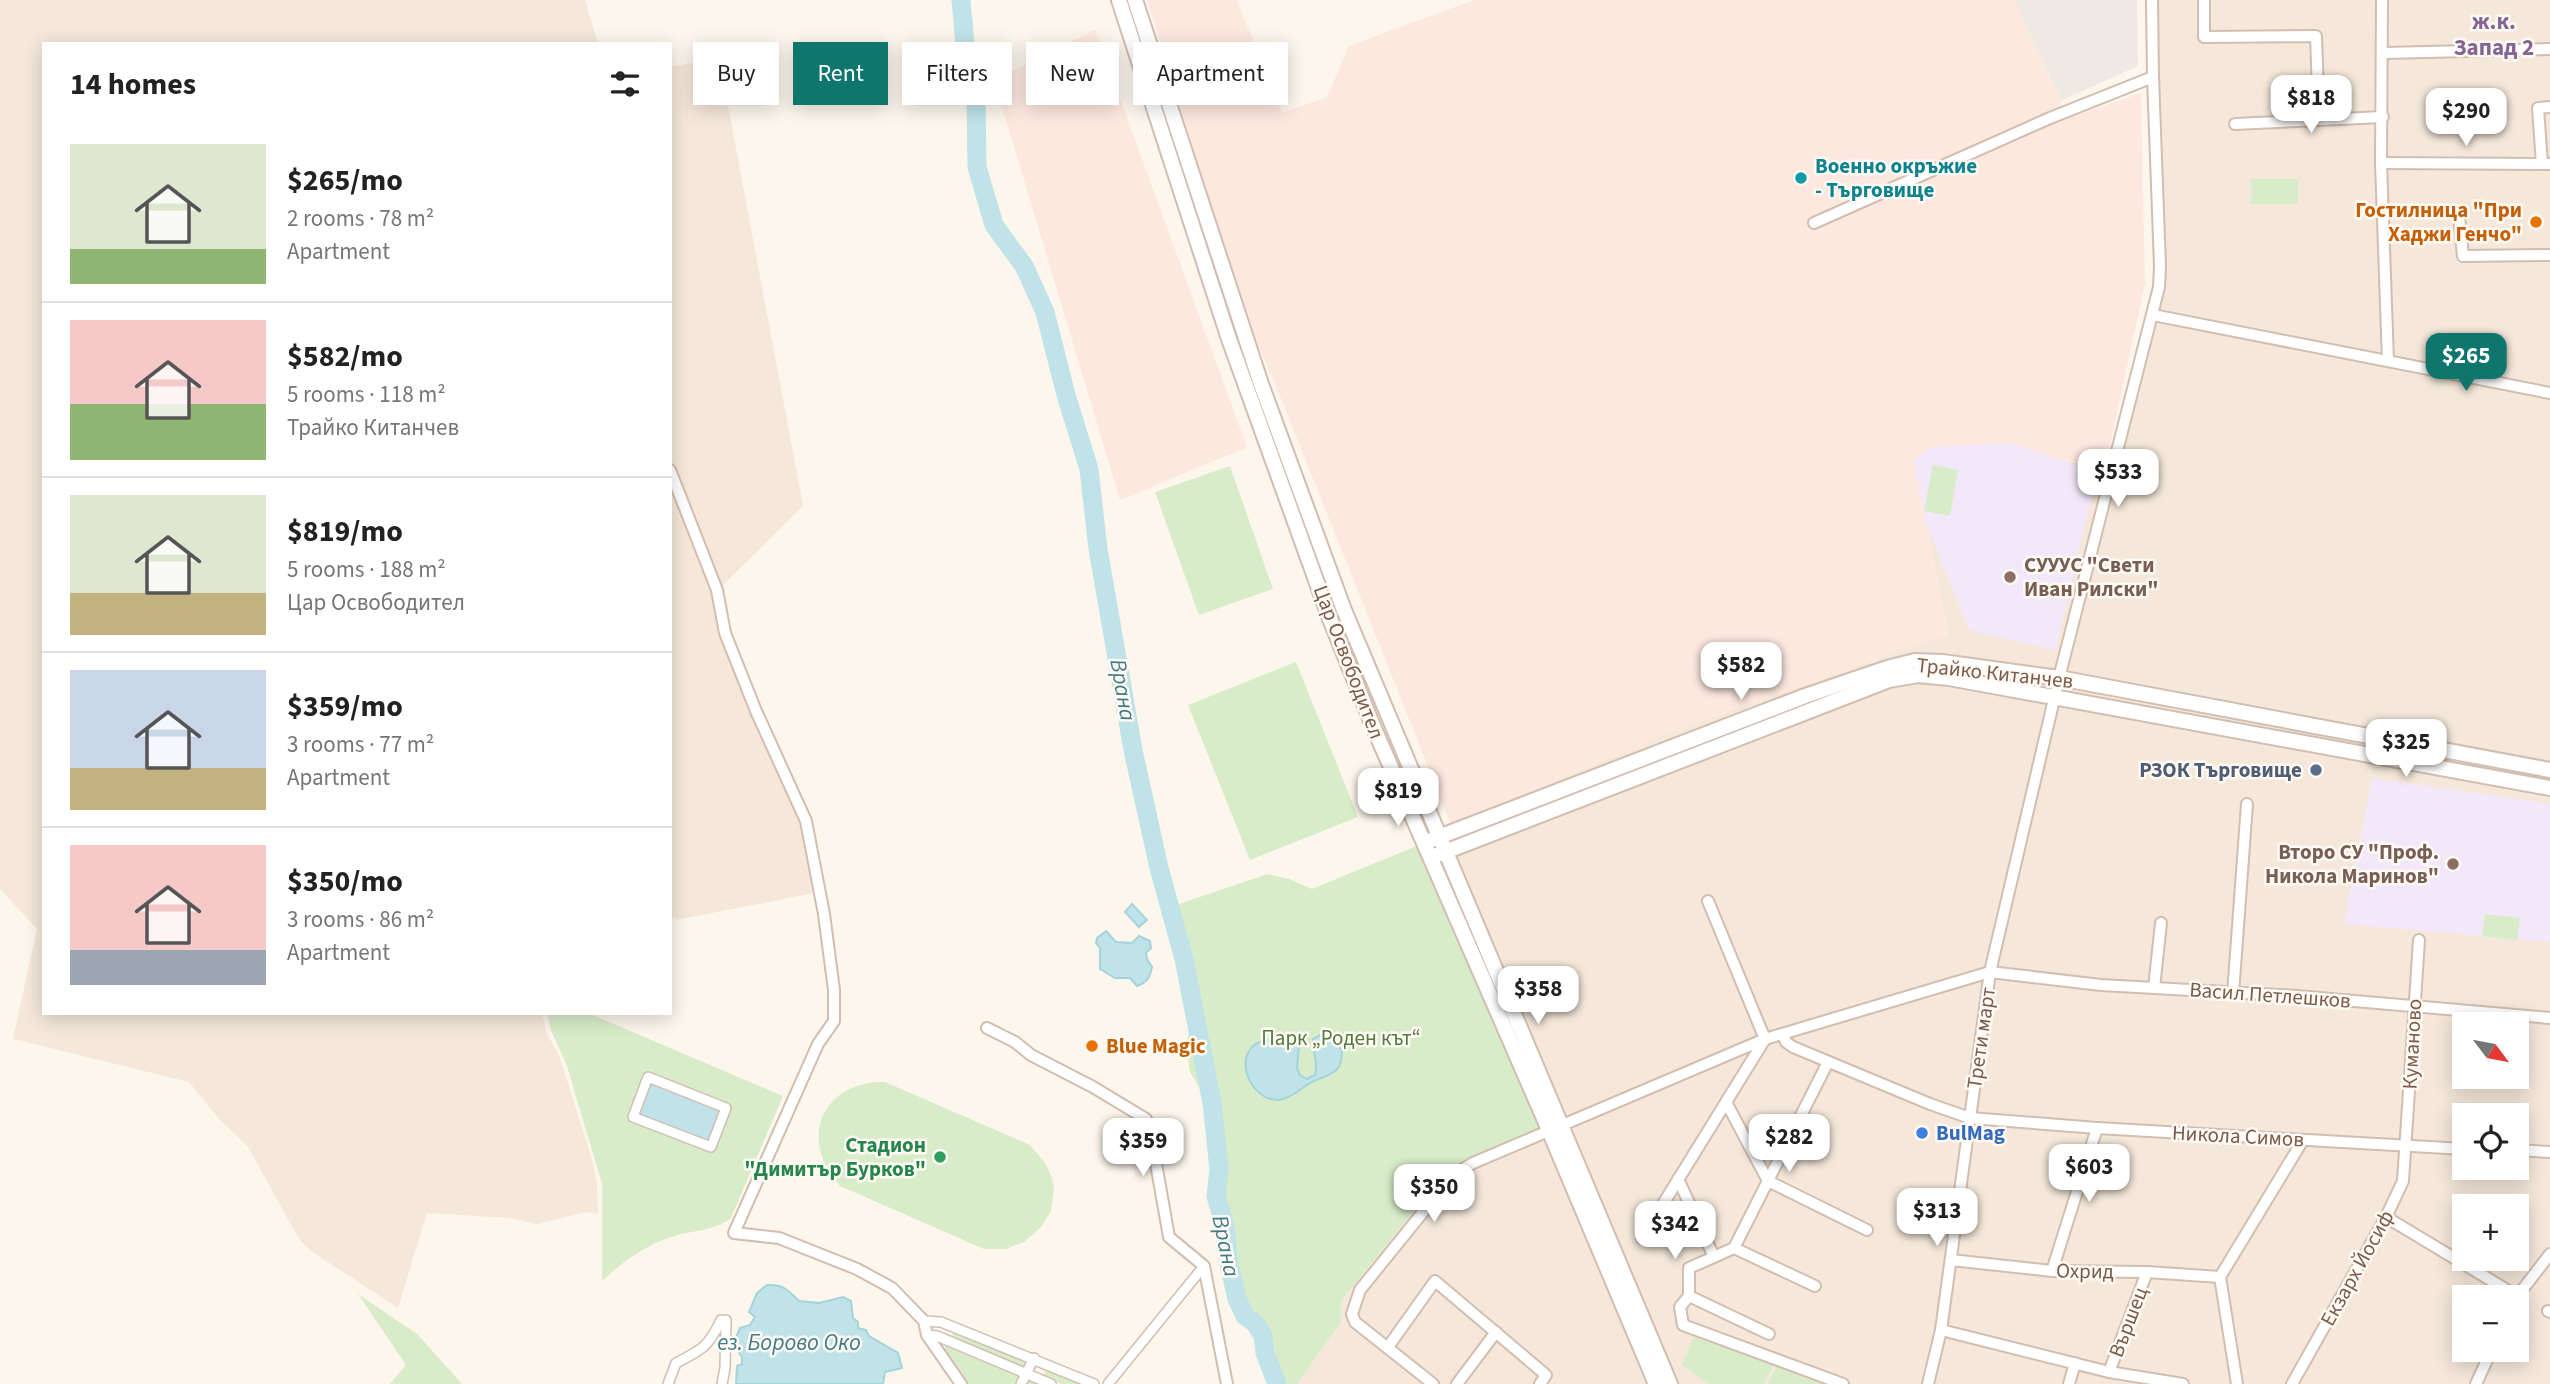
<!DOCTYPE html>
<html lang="en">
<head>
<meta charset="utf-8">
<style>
	body { margin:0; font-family:"Source Sans 3",sans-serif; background:#f2f2f2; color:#222; height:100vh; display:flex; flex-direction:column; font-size:26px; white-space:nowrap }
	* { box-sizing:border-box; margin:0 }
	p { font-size:23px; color:#767676 }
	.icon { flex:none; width:38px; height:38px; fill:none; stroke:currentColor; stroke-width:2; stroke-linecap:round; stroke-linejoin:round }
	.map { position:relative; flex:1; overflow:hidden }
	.details { position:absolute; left:42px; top:42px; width:630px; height:973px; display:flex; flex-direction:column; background:#fff; border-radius:0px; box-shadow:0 4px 18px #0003 }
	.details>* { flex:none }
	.banner { position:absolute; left:693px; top:42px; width:665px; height:63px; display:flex; gap:14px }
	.needle { width:46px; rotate:122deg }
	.tools { position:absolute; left:2452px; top:1012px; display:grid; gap:14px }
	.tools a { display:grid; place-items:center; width:77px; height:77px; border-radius:0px; background:#fff; box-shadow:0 4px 18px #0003; font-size:35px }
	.price { position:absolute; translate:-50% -60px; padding:0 16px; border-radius:14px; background:#fff; color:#222; font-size:23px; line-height:46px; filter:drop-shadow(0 2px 4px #0008) }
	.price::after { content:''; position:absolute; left:50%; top:42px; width:21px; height:16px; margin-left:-10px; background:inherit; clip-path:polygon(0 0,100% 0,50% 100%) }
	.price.on { background:#0f766e; color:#fff }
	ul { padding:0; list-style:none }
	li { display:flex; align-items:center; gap:21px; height:175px; padding:0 28px }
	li+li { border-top:2px solid #e0e0e0 }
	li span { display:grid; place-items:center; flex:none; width:196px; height:140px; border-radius:0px; color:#555 }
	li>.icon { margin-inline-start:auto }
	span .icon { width:84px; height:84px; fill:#fffc; stroke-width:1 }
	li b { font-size:30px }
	h2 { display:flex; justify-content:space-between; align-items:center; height:84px; padding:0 28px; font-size:30px }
	.chip { padding:0 24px; border-radius:0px; background:#fff; box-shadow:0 4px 18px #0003; font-size:24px; line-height:63px }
	.chip.on { background:#0f766e; color:#fff }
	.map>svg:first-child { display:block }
	.residential { fill:#f5e8da; fill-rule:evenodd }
	.commercial { fill:#fde8e0 }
	.industrial { fill:#efe9e4 }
	.education { fill:#f3e8fa }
	.green { fill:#d8ecc9 }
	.water { fill:#bfe3e8; stroke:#a5d3da; stroke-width:2 }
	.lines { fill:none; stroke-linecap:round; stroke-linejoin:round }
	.river { stroke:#bfe3e8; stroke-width:19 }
	.pedestrian-casing { stroke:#d1beb0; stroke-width:12 }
	.minor-casing { stroke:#d1beb0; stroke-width:14 }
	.tertiary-casing { stroke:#d1beb0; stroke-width:18 }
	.pedestrian { stroke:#fff; stroke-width:9 }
	.minor { stroke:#fff; stroke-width:10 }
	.tertiary { stroke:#fff; stroke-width:14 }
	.culture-dot { fill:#0f9aa8; stroke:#fffaf3; stroke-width:2.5 }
	.food-dot { fill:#e8710a; stroke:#fffaf3; stroke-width:2.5 }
	.education-dot { fill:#8d6e63; stroke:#fffaf3; stroke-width:2.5 }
	.service-dot { fill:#5c6f8a; stroke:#fffaf3; stroke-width:2.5 }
	.shop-dot { fill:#3f7fe0; stroke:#fffaf3; stroke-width:2.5 }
	.leisure-dot { fill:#2e9e5b; stroke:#fffaf3; stroke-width:2.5 }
	.labels { text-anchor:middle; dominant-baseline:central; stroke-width:5; stroke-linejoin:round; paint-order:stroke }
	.culture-label { font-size:21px; font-weight:bold; fill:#0d838f; stroke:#fffaf3; text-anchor:start }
	.food-label { font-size:21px; font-weight:bold; fill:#c56008; stroke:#fffaf3; text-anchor:end }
	.education-label { font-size:21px; font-weight:bold; fill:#785e54; stroke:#fffaf3; text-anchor:start }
	.street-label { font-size:21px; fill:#7a5c4d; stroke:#fffaf3 }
	.service-label { font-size:21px; font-weight:bold; fill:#4e5e75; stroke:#fffaf3; text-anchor:end }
	.park-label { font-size:21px; fill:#537a41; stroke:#fffaf3 }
	.shop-label { font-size:21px; font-weight:bold; fill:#366cbe; stroke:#fffaf3; text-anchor:start }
	.leisure-label { font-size:21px; font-weight:bold; fill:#27864d; stroke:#fffaf3; text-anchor:end }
	.neighbourhood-label { font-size:23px; font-weight:bold; fill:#846695; stroke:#fffaf3 }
	.water-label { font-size:23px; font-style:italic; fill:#437c86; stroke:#fffaf3 }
</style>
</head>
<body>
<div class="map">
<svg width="2550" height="1384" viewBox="0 0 2550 1384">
	<rect width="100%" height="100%" fill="#fdf6ec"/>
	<!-- residential -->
	<g class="residential">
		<polygon points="0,0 585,0 598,44 44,44 44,1013 542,1013 546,1031 560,1058 592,1159 597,1183 598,1214 585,1212 537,1224 510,1218 427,1213 398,1308 311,1251 299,1239 248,1147 219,1119 189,1082 13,1039 37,929 0,889"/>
		<path d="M2150 0H2550V1384H1297L1341 1322 1342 1300 1449 1167 1544 1130 1419 845 1451 824 1686 726 1948 634 1914 461 2010 443 2062 460 2116 470 2153 312 2156 45ZM2464 1024H2516V1076H2464ZM2464 1115H2516V1167H2464ZM2464 1206H2516V1258H2464ZM2464 1297H2516V1349H2464Z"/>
		<polygon points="719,58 803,506 717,591 725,633 806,821 820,892 676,920 675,917 670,918 670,67"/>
	</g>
	<!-- commercial -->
	<g class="commercial">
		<polygon points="1147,0 1237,0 1282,113 1327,97 1349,46 1474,0 2014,0 2061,101 2063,120 2141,93 2145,283 2106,464 2062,460 2010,443 1914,461 1948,634 1686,726 1451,824 1273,379 1248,324"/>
		<polygon points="1095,30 1247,447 1120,500 994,80"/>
	</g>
	<!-- industrial -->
	<polygon class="industrial" points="2014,0 2137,0 2138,66 2061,101"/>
	<!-- education -->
	<g class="education">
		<polygon points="2010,443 2097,472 2056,650 1969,630 1926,523 1914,461 1930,447"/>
		<polygon points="2372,778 2550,804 2550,942 2344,924"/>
	</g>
	<!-- green -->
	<g class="green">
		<rect x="2251" y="179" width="47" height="25"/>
		<polygon points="1933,465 1958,470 1950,516 1924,511"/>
		<polygon points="1230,466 1273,589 1199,615 1155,492"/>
		<polygon points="1296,662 1358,817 1250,860 1188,705"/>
		<polygon points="1419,845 1544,1130 1449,1167 1342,1300 1341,1322 1297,1384 1279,1384 1238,1290 1226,1250 1220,1194 1223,1144 1203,1094 1190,1072 1186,1044 1192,1020 1173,906 1268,874 1289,879 1312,889"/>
		<polygon points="2485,914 2520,918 2517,940 2482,936"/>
		<path d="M547 1013H588L783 1096 731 1218C716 1230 697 1230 678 1235 648 1243 625 1260 602 1281V1184L567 1066 551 1030Z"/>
		<path d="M885 1082 1030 1145 1045 1163 1052 1178 1054 1189 1051 1211 1041 1227 1024 1242 1006 1249H984L840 1186C797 1139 822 1081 885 1082Z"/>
		<polygon points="358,1294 417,1334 462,1384 390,1384 406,1365"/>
		<polygon points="954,1330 1028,1360 1024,1370 952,1338"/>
		<polygon points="1695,1333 1775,1361 1764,1384 1708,1384 1682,1365"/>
		<polygon points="945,1345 1039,1384 969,1384 945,1352"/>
		<polygon points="1778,1363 1826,1384 1768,1384"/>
		<polygon points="1047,1368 1086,1384 1061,1384 1043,1376"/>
	</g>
	<!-- water -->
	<g class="water">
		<polygon points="1132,904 1147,920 1139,927 1125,912"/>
		<path d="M1106 931 1116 942 1132 943 1139 936 1150 941 1151 948 1146 953 1147 959 1152 967C1150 977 1148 982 1137 986L1130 978H1115L1100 969V948L1096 943 1097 938Z"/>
		<path d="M1320 1035 1330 1037 1342 1050C1342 1075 1331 1073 1312 1082 1302 1087 1291 1099 1279 1100 1247 1101 1228 1046 1269 1039 1280 1037 1291 1039 1299 1046L1297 1068 1300 1075 1307 1079 1315 1075C1319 1063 1312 1052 1313 1039Z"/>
		<polygon points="649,1080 724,1109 710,1144 636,1115"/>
		<path d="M767 1285C783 1284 788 1290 799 1301L819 1303 843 1297 851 1301 853 1318 858 1322V1328L866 1330 869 1336 898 1353 902 1368 885 1372 883 1384H736L737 1366 742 1364V1357L733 1344 740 1328 750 1325 755 1317 749 1312 757 1293Z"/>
	</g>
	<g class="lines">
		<!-- river -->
		<polyline class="river" points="961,0 967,66 976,91 977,167 994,225 1024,266 1045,312 1066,395 1089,469 1098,549 1133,750 1159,868 1184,959 1212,1103 1219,1169 1216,1196 1225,1227 1228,1259 1237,1299 1245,1316 1255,1323 1263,1336 1265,1353 1277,1384"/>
		<defs>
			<g id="pedestrian">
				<polygon points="648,1077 726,1108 711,1147 633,1117"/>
				<polyline points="924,1321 941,1322 1094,1384"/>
				<polyline points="927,1335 937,1336 1051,1384"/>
				<path d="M668 1384 676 1363C702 1350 709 1346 721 1320"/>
				<polyline points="722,1384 725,1368 726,1320"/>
				<polyline points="1021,1384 1034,1358"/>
				<polyline points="1108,1384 1204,1266"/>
			</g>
			<g id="minor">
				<polyline points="2204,0 2204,37 2316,36 2319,119"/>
				<polyline points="2382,0 2381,163 2388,361"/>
				<polyline points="2384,53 2550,49"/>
				<polyline points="2235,124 2383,117"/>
				<polyline points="2381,163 2550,164"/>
				<polyline points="2542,164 2538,108 2550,107"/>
				<polyline points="2459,215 2463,256 2550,255"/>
				<polyline points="1814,223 2050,118 2153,77"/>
				<polyline points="2153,315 2550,393"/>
				<polyline points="670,470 717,590 725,633 756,711 806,821 824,914 834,990 834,1021 818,1044 734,1233 779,1238 857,1269 892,1288 924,1321 927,1335 961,1384"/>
				<polyline points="2154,988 2161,923"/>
				<polyline points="2233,994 2247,804"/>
				<polyline points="987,1028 1015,1042 1031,1055 1093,1087 1146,1119 1152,1141 1169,1237 1204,1266 1227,1384"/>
				<polyline points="1783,1035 1786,1042 1793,1047 1930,1104 1970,1118 2097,1128 2464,1149"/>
				<polyline points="1828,1062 1734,1248 1689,1268 1689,1296 1680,1307 1683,1325 1843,1384"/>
				<polyline points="1726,1102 1768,1181 1867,1230"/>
				<polyline points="2516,1150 2550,1152"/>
				<polyline points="1678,1179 1714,1257"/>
				<polyline points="2386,1217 2517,1296"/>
				<polyline points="1642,1238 1765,1039 1708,901"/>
				<polyline points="1734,1248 1815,1286"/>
				<polyline points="1951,1260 2052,1271 2147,1272 2220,1277"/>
				<polyline points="2052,1271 2097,1128"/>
				<polyline points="1689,1296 1769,1334"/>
				<polyline points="2516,1298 2550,1254"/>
				<polyline points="2548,1311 2550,1312"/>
				<polyline points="1941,1330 2109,1372 2183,1384"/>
				<polyline points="1388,1347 1435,1281 1546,1375 1540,1384"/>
				<polyline points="2109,1372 2147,1272"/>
				<polyline points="1433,1384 1355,1322 1352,1314 1360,1290 1453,1175 1473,1163 1765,1039 1990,972 2101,985 2297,996 2550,1018"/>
				<polyline points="1457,1384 1496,1332"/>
				<polyline points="1928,1384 1941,1330 1990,972 2059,678 2159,287 2160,266 2153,77 2152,0"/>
				<polyline points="2069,1384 2075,1363"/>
				<polyline points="2237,1384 2220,1277 2303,1140"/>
				<polyline points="2292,1384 2386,1217 2403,1181 2419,940"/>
				<polyline points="2476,1384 2492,1349"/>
			</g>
			<g id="tertiary">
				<polyline points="1119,0 1229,339 1330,619 1373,726 1546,1123 1656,1384"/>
				<polyline points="1135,0 1261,384 1344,610 1670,1384"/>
				<polyline points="1431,840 1805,696 1887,668 1915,661 1942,662 2059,678 2550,770"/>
				<polyline points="1437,855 1889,680 1918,675 1949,678 2550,788"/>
			</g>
		</defs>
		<!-- pedestrian casing -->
		<use href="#pedestrian" class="pedestrian-casing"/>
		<!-- minor casing -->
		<use href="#minor" class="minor-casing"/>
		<!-- tertiary casing -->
		<use href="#tertiary" class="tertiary-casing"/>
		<!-- pedestrian -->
		<use href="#pedestrian" class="pedestrian"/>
		<!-- minor -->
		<use href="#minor" class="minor"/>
		<!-- tertiary -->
		<use href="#tertiary" class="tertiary"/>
	</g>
	<!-- markers -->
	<circle class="culture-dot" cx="1801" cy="178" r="7"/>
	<g class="food-dot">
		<circle cx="2536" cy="222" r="7"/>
		<circle cx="1092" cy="1046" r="7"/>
	</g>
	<g class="education-dot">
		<circle cx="2010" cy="577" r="7"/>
		<circle cx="2453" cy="864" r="7"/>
	</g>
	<circle class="service-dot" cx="2316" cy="770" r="7"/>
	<circle class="shop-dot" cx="1922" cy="1133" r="7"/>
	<circle class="leisure-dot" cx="940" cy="1157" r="7"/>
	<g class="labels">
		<!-- culture labels -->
		<g class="culture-label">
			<text x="1815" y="166">Военно окръжие<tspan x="1815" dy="24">- Търговище</tspan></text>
		</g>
		<!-- food labels -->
		<g class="food-label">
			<text x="2522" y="210">Гостилница "При<tspan x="2522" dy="24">Хаджи Генчо"</tspan></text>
			<text x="1106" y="1046" text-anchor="start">Blue Magic</text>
		</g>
		<!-- education labels -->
		<g class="education-label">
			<text x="2024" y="565">СУУУС "Свети<tspan x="2024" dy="24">Иван Рилски"</tspan></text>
			<text x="2439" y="852" text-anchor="end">Второ СУ "Проф.<tspan x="2439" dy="24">Никола Маринов"</tspan></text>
		</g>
		<!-- street labels -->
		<g class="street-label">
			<text transform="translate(1349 662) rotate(69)">Цар Освободител</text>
			<text transform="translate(1995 673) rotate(6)">Трайко Китанчев</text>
			<text transform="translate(2270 995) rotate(4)">Васил Петлешков</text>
			<text transform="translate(1981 1038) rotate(-82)">Трети март</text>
			<text transform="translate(2412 1044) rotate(-87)">Куманово</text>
			<text transform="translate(2238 1136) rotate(3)">Никола Симов</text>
			<text transform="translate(2357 1268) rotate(-61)">Екзарх Йосиф</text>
			<text transform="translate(2085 1271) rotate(1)">Охрид</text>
			<text transform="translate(2128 1322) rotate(-69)">Вършец</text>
		</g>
		<!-- service labels -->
		<g class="service-label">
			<text x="2302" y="770">РЗОК Търговище</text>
		</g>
		<!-- park labels -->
		<g class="park-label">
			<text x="1341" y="1038">Парк „Роден кът“</text>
		</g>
		<!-- shop labels -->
		<g class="shop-label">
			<text x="1936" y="1133">BulMag</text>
		</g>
		<!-- leisure labels -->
		<g class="leisure-label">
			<text x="926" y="1145">Стадион<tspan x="926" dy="24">"Димитър Бурков"</tspan></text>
		</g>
		<!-- neighbourhood labels -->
		<g class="neighbourhood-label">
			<text x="2494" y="21">ж.к.<tspan x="2494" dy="26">Запад 2</tspan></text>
		</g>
		<!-- water labels -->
		<g class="water-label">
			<text transform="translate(1123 690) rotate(80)">Врана</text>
			<text transform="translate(1226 1246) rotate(78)">Врана</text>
			<text x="789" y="1342">ез. Борово Око</text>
		</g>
	</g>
</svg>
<div class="tools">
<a><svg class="needle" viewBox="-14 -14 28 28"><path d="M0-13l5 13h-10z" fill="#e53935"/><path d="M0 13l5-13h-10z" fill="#767676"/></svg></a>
<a><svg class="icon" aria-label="locate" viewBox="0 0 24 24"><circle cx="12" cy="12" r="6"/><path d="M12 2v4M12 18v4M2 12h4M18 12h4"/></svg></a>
<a>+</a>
<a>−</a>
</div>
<b class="price" style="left:2311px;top:135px">$818</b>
<b class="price" style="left:2466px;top:148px">$290</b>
<b class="price on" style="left:2466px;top:393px">$265</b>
<b class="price" style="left:2118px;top:509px">$533</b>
<b class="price" style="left:1741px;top:702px">$582</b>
<b class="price" style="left:2406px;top:779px">$325</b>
<b class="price" style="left:1398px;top:828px">$819</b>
<b class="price" style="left:1538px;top:1026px">$358</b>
<b class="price" style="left:1789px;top:1174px">$282</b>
<b class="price" style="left:1143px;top:1178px">$359</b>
<b class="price" style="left:2089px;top:1204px">$603</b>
<b class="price" style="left:1434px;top:1224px">$350</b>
<b class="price" style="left:1937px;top:1248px">$313</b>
<b class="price" style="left:1675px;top:1261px">$342</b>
<div class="banner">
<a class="chip">Buy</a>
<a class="chip on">Rent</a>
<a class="chip">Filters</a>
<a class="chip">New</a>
<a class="chip">Apartment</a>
</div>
<section class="details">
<h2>14 homes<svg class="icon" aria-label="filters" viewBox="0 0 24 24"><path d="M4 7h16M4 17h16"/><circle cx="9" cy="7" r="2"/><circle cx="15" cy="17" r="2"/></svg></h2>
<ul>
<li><span style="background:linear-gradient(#dfe7d0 75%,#8fb573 0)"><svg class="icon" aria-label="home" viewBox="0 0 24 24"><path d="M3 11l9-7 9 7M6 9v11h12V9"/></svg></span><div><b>$265/mo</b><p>2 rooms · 78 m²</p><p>Apartment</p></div></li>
<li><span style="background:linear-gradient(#f6c9c9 60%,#8fb573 0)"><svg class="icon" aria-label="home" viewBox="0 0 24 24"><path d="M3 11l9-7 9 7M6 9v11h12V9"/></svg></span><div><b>$582/mo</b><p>5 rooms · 118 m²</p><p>Трайко Китанчев</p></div></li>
<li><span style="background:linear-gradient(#dfe7d0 70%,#c2b280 0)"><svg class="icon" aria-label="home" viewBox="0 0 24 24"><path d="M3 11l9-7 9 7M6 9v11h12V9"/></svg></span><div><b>$819/mo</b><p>5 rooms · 188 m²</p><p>Цар Освободител</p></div></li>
<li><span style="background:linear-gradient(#c9d6e8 70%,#c2b280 0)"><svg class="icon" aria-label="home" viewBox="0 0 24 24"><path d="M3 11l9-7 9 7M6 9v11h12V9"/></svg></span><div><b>$359/mo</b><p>3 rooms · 77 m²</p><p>Apartment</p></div></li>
<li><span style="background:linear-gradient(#f6c9c9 75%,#9aa5b1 0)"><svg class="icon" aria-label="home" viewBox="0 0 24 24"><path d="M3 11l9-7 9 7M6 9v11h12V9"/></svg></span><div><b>$350/mo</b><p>3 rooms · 86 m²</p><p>Apartment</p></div></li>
</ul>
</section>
</div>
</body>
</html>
